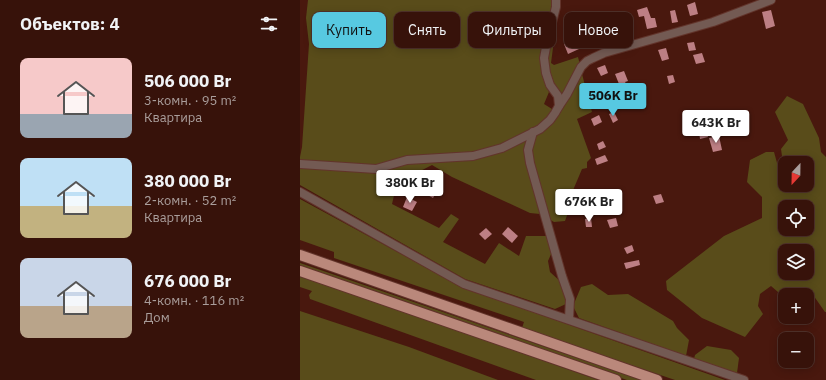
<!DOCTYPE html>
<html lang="ru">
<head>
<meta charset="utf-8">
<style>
	body { margin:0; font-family:"IBM Plex Sans",sans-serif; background:#3e1b13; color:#f1f3f6; height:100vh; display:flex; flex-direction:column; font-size:15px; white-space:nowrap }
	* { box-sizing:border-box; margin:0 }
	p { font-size:13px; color:#aa9e9c }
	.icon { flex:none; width:22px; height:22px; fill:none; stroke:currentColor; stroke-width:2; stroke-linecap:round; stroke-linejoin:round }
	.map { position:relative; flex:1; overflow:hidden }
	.drawer { display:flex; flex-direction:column; background:#37120a; width:300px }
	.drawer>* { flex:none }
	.top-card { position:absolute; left:12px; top:12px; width:380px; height:36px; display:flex; gap:8px }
	.needle { width:26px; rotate:202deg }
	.tools { position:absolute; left:478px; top:156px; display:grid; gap:8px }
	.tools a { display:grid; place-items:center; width:36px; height:36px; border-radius:8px; background:#37120a; box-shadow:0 2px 10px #0003,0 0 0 1px #51322b; font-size:20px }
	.price { position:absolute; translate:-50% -34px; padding:0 9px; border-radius:4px; background:#fff; color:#222; font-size:13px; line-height:26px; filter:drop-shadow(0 1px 2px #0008) }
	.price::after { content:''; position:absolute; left:50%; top:24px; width:12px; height:9px; margin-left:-6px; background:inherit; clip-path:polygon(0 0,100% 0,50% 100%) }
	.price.active { background:#57c9e1; color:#111 }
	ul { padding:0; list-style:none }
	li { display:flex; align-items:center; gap:12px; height:100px; padding:0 20px }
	li span { display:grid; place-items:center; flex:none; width:112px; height:80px; border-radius:8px; color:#555 }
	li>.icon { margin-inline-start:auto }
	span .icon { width:48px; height:48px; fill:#fffc; stroke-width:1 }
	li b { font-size:17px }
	h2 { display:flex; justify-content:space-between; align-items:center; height:48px; padding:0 20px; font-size:17px }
	.tag { padding:0 14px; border-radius:8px; background:#37120a; box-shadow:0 2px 10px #0003,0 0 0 1px #51322b; font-size:14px; line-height:36px }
	.tag.active { background:#57c9e1; color:#111 }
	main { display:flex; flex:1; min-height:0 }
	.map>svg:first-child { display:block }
	.green { fill:#594c1a; fill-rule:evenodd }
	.building { fill:#bd7f84 }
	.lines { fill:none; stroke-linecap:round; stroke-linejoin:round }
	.minor-casing { stroke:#62342b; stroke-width:10 }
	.major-casing { stroke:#62342b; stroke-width:12 }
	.minor { stroke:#735a53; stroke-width:8 }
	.major { stroke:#ba887b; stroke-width:10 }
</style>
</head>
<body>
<main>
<section class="drawer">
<h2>Объектов: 4<svg class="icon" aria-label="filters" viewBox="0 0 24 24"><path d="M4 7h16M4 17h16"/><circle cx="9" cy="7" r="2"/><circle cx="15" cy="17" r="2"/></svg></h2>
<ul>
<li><span style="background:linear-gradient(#f6c9c9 70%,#9aa5b1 0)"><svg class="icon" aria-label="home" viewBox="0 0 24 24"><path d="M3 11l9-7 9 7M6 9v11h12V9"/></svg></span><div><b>506 000 Br</b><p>3-комн. · 95 m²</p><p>Квартира</p></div></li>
<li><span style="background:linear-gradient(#bfe0f5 60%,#c2b280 0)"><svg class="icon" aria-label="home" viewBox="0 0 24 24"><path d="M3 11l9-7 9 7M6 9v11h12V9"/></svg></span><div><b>380 000 Br</b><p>2-комн. · 52 m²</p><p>Квартира</p></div></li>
<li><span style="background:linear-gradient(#c9d6e8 60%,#b9a48a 0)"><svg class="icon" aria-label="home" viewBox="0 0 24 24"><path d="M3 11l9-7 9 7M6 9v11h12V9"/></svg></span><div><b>676 000 Br</b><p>4-комн. · 116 m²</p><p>Дом</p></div></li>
</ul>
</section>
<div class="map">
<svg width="526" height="380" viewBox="0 0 526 380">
	<rect width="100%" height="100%" fill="#49180e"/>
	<!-- green -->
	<g class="green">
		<path d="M8 0H254L242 58V75L249 92 244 104 252 109 249 118 237 128 242 133C261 116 270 97 282 74L292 112 277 119 291 158 287 162V168L282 169 271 195 270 207 265 221 254 222 240 214 230 213 152 177 132 165 97 183 92 204 139 228 151 214 159 219 143 242 185 264 199 243 219 256 226 236H246L252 252 248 261 250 272 262 283 266 304 255 309 165 279 0 185V157L2 147 9 44 6 18Z"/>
		<polygon points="258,10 251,63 254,65 278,57 280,65 264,95 259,94 247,72 248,42"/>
		<path d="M487 96 503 104 519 138 521 152 526 157V312H525L511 292 505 295H485V298L471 286 460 294 458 306 463 314 445 337 402 318 367 290 366 281 424 236 462 218V197L447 182 450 160 466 152H474L479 170H484L481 149 488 140 475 112ZM485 163H507V185H485ZM485 207H507V229H485ZM485 251H507V273H485Z"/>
		<polygon points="0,199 162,287 425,380 375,380 222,328 224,322 34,258 34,252 0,240"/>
		<polygon points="0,263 341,380 327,380 0,268"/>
		<polygon points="0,275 298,380 236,380 10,299 9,295 12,291 0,287"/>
		<polygon points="292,284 308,295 328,294 373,321 377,328 389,340 386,356 279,318 273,306 281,287"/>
		<polygon points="0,311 109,347 198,380 0,380"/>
		<polygon points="407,346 431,350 439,358 437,373 394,359 395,355"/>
	</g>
	<!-- building -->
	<g class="building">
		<polygon points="395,2 398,14 390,16 387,5"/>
		<polygon points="347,7 351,18 355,18 357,27 347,29 344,16 339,17 337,10"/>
		<polygon points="375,10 378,22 372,23 370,11"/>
		<polygon points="471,10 475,26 466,29 462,12"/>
		<polygon points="317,26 321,36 311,40 307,30"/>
		<polygon points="274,37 279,49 268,54 264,44 266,43 265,40"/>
		<polygon points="394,42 396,50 389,51 387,43"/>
		<polygon points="366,48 369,59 362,61 358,50"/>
		<polygon points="402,53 405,62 396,64 393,55"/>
		<polygon points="305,65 308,73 301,76 297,68"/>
		<polygon points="324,71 328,81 325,82 330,90 321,95 320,92 309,95 307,87 319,84 315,74"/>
		<polygon points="373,75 375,82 369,84 367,76"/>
		<polygon points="314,112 318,120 313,123 309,114"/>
		<polygon points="299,115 302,122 294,126 291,119"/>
		<polygon points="406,131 408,137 400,139 399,132"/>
		<polygon points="419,136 422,150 413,152 409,138"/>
		<polygon points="303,141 306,147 299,150 297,144"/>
		<polygon points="305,155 308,161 297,165 295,159"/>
		<polygon points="127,186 137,191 133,198 124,193"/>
		<polygon points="361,194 364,202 356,204 353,196"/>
		<polygon points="107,197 117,202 112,211 103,207"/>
		<polygon points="291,218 292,227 286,227 285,219"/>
		<polygon points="316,218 318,226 310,228 307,220"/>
		<polygon points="208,227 218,236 212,243 202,234"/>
		<polygon points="186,228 192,234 185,240 179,234"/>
		<polygon points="332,245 334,251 327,254 324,248"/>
		<polygon points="339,260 340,265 326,269 324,263"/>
	</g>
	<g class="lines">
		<defs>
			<g id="minor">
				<polyline points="259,106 267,94 281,67 287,61 293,58 304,53 413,22 471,0"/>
				<polyline points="233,132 228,150 230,163 262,276 270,299 269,319"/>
				<polyline points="0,164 76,169 107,160 173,156 202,148 240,129 250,120 255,113 259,106 258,96 250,85 246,73 244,58 247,42 256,7 256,0"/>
				<polyline points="0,192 164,284 444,380"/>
			</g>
			<g id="major">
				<polyline points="0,255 357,380"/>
				<polyline points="0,271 316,380"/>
			</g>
		</defs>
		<!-- minor casing -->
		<use href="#minor" class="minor-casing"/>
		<!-- major casing -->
		<use href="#major" class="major-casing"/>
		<!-- minor -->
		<use href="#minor" class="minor"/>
		<!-- major -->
		<use href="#major" class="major"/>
	</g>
</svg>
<div class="tools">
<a><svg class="needle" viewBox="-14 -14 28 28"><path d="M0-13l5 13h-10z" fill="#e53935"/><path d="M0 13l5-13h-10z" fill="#aa9e9c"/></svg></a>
<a><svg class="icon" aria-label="locate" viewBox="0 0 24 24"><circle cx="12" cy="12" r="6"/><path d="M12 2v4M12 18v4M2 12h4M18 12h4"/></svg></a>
<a><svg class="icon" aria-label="layers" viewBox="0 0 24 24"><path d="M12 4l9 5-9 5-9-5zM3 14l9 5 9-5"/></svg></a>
<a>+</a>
<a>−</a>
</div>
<b class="price active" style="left:313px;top:117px">506K Br</b>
<b class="price" style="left:416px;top:144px">643K Br</b>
<b class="price" style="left:110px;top:204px">380K Br</b>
<b class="price" style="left:289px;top:223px">676K Br</b>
<div class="top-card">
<a class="tag active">Купить</a>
<a class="tag">Снять</a>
<a class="tag">Фильтры</a>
<a class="tag">Новое</a>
</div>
</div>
</main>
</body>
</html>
